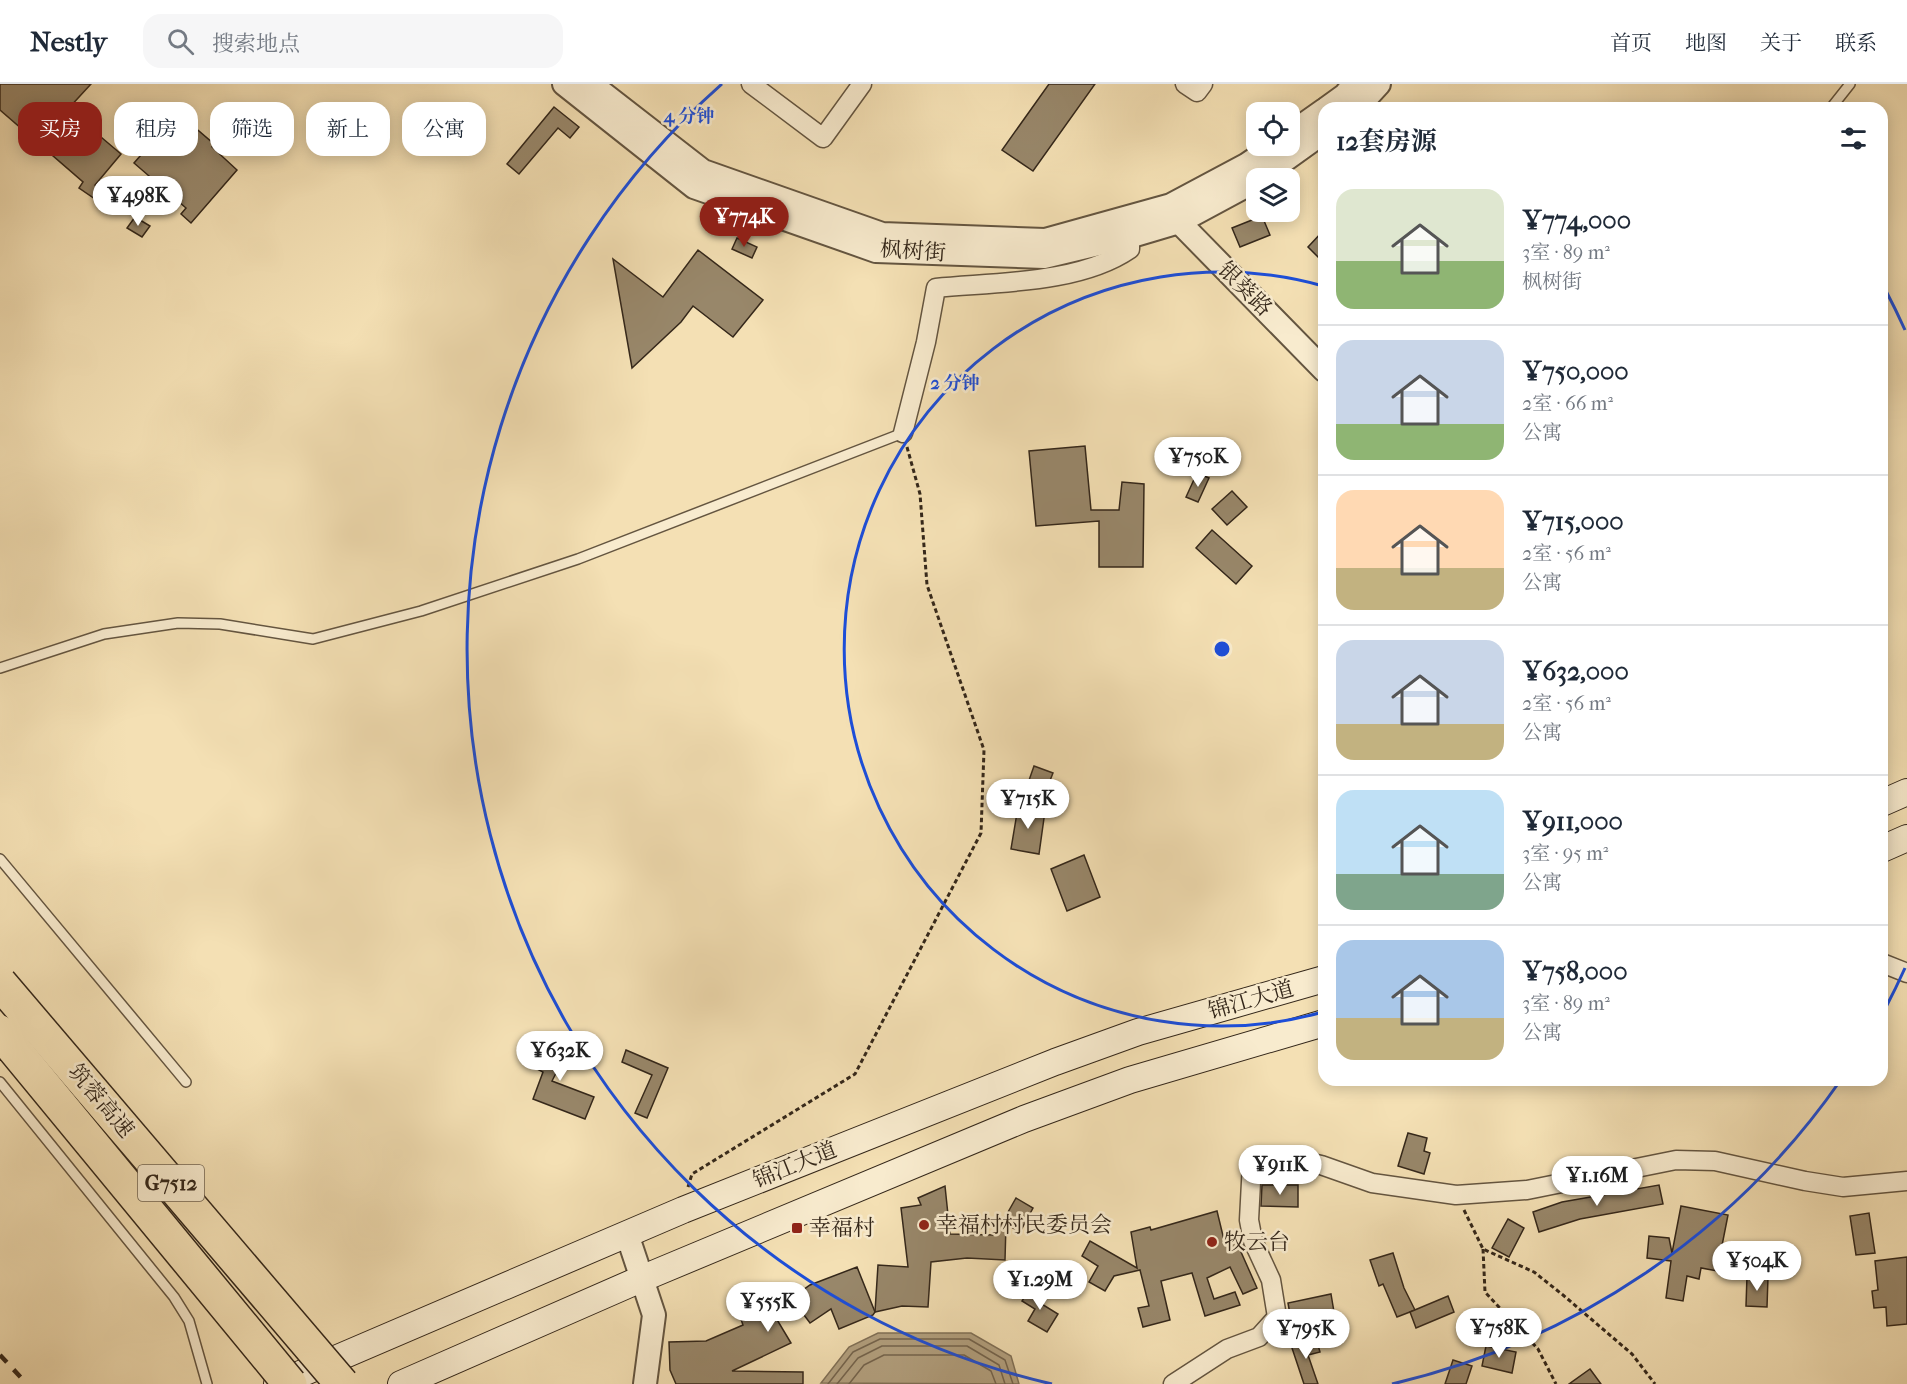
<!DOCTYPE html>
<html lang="zh">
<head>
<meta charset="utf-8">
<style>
	body { margin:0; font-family:"IM FELL French Canon","Noto Serif SC",serif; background:#f6f6f7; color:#1f2937; height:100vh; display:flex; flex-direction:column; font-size:22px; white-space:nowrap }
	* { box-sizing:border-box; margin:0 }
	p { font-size:20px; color:#747a83 }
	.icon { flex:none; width:33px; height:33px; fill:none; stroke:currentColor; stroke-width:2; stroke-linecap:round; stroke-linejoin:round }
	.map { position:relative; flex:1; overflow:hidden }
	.sheet { position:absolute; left:1318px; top:18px; width:570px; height:984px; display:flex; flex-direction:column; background:#fff; border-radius:18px; box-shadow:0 3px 15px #0003 }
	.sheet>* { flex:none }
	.banner { position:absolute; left:18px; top:18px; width:570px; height:54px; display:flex; gap:12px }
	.controls { position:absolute; left:1246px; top:18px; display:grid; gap:12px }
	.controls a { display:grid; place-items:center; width:54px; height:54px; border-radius:12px; background:#fff; box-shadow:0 3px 15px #0003; font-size:30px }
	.price { position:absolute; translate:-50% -51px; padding:0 14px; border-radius:21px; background:#fff; color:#222; font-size:20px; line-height:39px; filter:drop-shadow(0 2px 3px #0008) }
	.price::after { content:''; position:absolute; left:50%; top:36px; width:18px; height:14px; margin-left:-9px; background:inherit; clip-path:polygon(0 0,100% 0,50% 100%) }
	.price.current { background:#8f2418; color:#fff }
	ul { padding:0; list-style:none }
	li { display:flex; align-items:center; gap:18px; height:150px; padding:0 18px }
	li+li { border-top:2px solid #e0e1e3 }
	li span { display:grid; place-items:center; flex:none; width:168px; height:120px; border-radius:18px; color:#555 }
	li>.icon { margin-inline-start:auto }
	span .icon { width:72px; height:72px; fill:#fffc; stroke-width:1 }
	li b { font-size:26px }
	h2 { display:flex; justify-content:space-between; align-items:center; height:72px; padding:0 18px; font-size:26px }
	.chip { padding:0 21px; border-radius:18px; background:#fff; box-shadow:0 3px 15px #0003; font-size:21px; line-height:54px }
	.chip.current { background:#8f2418; color:#fff }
	header { display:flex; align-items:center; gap:36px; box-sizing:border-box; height:84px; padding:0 30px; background:#fff; border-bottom:2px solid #e0e1e3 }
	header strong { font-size:28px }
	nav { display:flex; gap:33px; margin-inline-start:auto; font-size:21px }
	.search { width:420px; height:54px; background:#f6f6f7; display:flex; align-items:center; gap:15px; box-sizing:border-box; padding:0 21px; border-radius:18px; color:#747a83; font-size:22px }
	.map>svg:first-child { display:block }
	.water { fill:#b3a180; stroke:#807057; stroke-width:1.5 }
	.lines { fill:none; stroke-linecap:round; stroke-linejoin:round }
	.shore { stroke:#74644d; stroke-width:1.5 }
	.building { fill:#98876a; stroke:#34271a; stroke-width:1.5 }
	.service-casing { stroke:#645540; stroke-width:12 }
	.minor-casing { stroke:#645540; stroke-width:21 }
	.tertiary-casing { stroke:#645540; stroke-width:26 }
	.secondary-casing { stroke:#34271a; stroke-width:28 }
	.path { stroke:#34271a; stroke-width:3; stroke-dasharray:4.5 3; stroke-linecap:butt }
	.service { stroke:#f8ebce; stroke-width:9 }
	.minor { stroke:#f8ebce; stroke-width:18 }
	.tertiary { stroke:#f8ebce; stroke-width:22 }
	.secondary { stroke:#f8ebce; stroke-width:26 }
	.rail { stroke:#34271a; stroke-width:4.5; stroke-dasharray:10 10; stroke-linecap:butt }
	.motorway-bridge-casing { stroke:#34271a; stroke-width:36; stroke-linecap:butt }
	.motorway-bridge { stroke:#f4e0b4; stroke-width:33 }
	.ring { fill:none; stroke:#1d4ed8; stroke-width:3 }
	.poi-dot { fill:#8f2418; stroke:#f8ebce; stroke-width:2 }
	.labels { text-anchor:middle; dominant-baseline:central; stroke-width:5; stroke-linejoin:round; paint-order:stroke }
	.shield { fill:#f8ebce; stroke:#6f6250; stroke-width:1.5 }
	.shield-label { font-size:21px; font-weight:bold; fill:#34271a }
	.street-label { font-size:22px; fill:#34271a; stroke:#f8ebce }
	.poi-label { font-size:22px; fill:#34271a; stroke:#f8ebce; text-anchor:start }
	.centre { fill:#1d4ed8; stroke:#f8ebce; stroke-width:3 }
	.ring-label { font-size:18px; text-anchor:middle; font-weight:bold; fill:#1d4ed8; stroke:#f8ebce; stroke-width:5; stroke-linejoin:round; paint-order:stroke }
</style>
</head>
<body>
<header>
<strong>Nestly</strong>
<div class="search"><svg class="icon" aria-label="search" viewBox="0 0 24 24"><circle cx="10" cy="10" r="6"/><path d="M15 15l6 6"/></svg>搜索地点</div>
<nav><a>首页</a><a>地图</a><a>关于</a><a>联系</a></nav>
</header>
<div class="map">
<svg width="1907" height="1300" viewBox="0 0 1907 1300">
	<rect width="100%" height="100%" fill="#f4e0b4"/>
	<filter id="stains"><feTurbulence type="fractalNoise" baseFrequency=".00333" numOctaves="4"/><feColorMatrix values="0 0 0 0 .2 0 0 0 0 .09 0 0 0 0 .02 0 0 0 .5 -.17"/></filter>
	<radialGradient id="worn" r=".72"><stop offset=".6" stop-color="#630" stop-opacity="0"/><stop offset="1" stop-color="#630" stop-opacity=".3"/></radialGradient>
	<!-- water -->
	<polygon class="water" points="878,1249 971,1249 1011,1272 1019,1300 821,1299 849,1263"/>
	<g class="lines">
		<!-- shore -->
		<g class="shore">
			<polyline points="828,1300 853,1268 880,1255 969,1255 1005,1276 1013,1300"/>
			<polyline points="837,1300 858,1274 882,1262 967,1262 999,1281 1005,1300"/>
			<polyline points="849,1300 864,1281 884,1271 964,1271 991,1287 996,1300"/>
		</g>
	</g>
	<!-- building -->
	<g class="building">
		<polygon points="0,0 91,0 68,25 121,70 95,101 123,120 117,130 79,104 83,98 0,26"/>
		<polygon points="1049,0 1095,0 1033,87 1002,66"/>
		<polygon points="554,23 579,43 570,54 558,44 519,90 507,80"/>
		<polygon points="178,29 214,60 212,63 237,86 191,139 181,130 186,124 134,79"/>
		<polygon points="1262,132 1270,151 1240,163 1232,144"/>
		<polygon points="135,133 150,142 142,153 127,144"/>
		<polygon points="1324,146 1324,167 1318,173 1308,163"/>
		<polygon points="737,154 757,163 752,174 732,165"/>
		<polygon points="698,166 763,216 733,253 693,222 681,238 632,284 613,175 663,213"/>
		<polygon points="1085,362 1091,426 1119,426 1122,398 1144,400 1143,483 1099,483 1099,437 1036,442 1029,367"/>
		<polygon points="1197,389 1209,394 1198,418 1186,413"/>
		<polygon points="1232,407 1247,423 1227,441 1212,425"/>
		<polygon points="1212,446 1252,482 1236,500 1196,464"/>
		<polygon points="1034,682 1053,689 1045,709 1027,702"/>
		<polygon points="1018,723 1045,727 1039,770 1011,765"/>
		<polygon points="1084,771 1100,813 1067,827 1051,785"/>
		<polygon points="556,949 572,958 552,997 594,1013 585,1035 533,1015 543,988 537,985"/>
		<polygon points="626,966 668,984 647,1034 635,1029 652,991 622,978"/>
		<polygon points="1408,1049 1427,1054 1424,1067 1430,1069 1424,1090 1398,1082"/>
		<polygon points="1262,1101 1298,1101 1298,1123 1261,1122"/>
		<polygon points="1659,1101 1663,1120 1580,1135 1539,1148 1533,1128 1562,1118"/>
		<polygon points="945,1102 950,1150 995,1151 1016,1114 1033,1124 1020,1148 1006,1140 1005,1176 967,1174 931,1178 928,1223 902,1222 875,1228 878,1181 908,1183 901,1124 921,1121 918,1114"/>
		<polygon points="1681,1122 1728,1131 1717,1187 1701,1184 1699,1195 1687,1192 1683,1217 1666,1214 1671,1177 1647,1174 1649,1152 1669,1154 1672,1169"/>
		<polygon points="1217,1127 1225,1160 1241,1155 1245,1167 1241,1168 1257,1204 1243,1210 1230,1183 1207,1194 1214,1215 1235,1208 1240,1221 1205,1232 1192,1189 1161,1197 1170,1236 1143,1243 1138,1224 1149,1222 1140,1186 1114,1192 1105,1207 1089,1198 1098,1182 1082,1172 1090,1157 1137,1184 1131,1148 1150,1143 1151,1146"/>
		<polygon points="1869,1129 1875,1169 1856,1171 1850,1132"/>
		<polygon points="1508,1135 1524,1144 1509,1173 1492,1164"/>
		<polygon points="1393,1169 1404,1204 1415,1226 1397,1233 1383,1200 1379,1202 1370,1176"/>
		<polygon points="1907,1173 1907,1240 1887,1242 1886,1223 1874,1224 1872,1207 1878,1206 1875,1177"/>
		<polygon points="857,1183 875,1228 873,1231 839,1245 831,1225 810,1239 798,1223 776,1234 791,1259 732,1287 803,1288 803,1300 676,1300 670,1286 669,1258 706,1257 743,1241 737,1224 798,1201 800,1208 810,1201"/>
		<polygon points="1747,1192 1768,1193 1767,1223 1746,1222"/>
		<polygon points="1030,1204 1044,1213 1040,1219 1058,1230 1047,1248 1028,1237 1035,1225 1022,1217"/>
		<polygon points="1331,1210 1334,1228 1291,1236 1288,1219"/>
		<polygon points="1448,1212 1454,1228 1416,1244 1410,1228"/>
		<polygon points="1316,1254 1320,1268 1308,1271 1318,1300 1304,1300 1291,1261"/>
		<polygon points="1486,1262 1516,1268 1512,1289 1482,1282"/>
		<polygon points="1453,1276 1472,1282 1466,1300 1445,1300"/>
		<polygon points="1590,1285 1601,1300 1569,1300"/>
	</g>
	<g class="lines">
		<defs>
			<g id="service">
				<polyline points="1831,24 1850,0"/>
				<polyline points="0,584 104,550 178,539 220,540 313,555 421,527 578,475 903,349"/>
				<polyline points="0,775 186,998"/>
				<polyline points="0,998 174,1213 189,1237 207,1300"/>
			</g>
			<g id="minor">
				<polyline points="751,0 823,54 862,0"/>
				<polyline points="1185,0 1197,8 1203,0"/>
				<path d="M903 349 926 258 936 204C996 198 1079 200 1130 165V142"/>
				<polyline points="1882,879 1907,889"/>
				<polyline points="1173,1300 1227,1265 1259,1253 1277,1233 1271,1196 1253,1157 1249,1136 1252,1079 1285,1073 1321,1081 1372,1099 1456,1111 1527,1106 1676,1076 1715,1077 1805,1097 1843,1103 1907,1097"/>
			</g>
			<g id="tertiary">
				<polyline points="564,0 694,103 876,167 1044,173 1132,152 1179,138 1257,96"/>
				<polyline points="591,0 703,87 882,150 1045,156 1171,121 1246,81 1274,62"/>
				<polyline points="1327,24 1345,11 1354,0"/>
				<polyline points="1357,24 1379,0"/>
				<polyline points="1290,50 1324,26"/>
				<polyline points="1260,94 1324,48"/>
				<polyline points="1173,126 1179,138 1324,286"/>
				<polyline points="627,1150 654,1231 645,1300"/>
			</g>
			<g id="secondary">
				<polyline points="1882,719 1907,708"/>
				<polyline points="1882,765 1907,754"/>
				<polyline points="277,1300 683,1126 1055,978 1138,948 1324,895"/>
				<polyline points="401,1300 641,1195 1024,1035 1130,996 1324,939"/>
			</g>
		</defs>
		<!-- service casing -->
		<use href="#service" class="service-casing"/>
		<!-- minor casing -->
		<use href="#minor" class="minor-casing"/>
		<!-- tertiary casing -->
		<use href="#tertiary" class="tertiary-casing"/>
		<!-- secondary casing -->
		<use href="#secondary" class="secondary-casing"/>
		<!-- path -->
		<g class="path">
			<polyline points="688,1103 692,1090 855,990 981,749 984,666 927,501 920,410 907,363"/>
			<polyline points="1464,1126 1483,1165 1534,1188 1563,1211 1632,1270 1655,1300"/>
			<polyline points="1483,1165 1485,1208 1538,1265 1556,1300"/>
		</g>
		<!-- service -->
		<use href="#service" class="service"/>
		<!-- minor -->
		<use href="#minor" class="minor"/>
		<!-- tertiary -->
		<use href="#tertiary" class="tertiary"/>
		<!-- secondary -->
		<use href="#secondary" class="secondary"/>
		<!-- rail -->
		<polyline class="rail" points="0,1271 27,1300"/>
		<defs>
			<g id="motorway-bridge">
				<polyline points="0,899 342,1300"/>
				<polyline points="0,948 290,1300"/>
			</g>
		</defs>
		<!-- motorway-bridge casing -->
		<use href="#motorway-bridge" class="motorway-bridge-casing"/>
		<!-- motorway-bridge -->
		<use href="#motorway-bridge" class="motorway-bridge"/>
	</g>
	<!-- distance rings -->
	<g class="ring">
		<path d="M1323 928A377 377 0 1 1 1323 202"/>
		<path d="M1905 884A754 754 0 0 1 1885 925M1840 997A754 754 0 0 1 1392 1300M1052 1300A754 754 0 0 1 722 0M1885 205A754 754 0 0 1 1905 246"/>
	</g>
	<!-- markers -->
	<g class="poi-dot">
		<circle cx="924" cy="1141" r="6"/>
		<rect x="791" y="1138" width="12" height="12" rx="3"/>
		<circle cx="1212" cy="1158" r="6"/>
	</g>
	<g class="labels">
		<!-- shield labels -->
		<rect class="shield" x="138" y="1081" width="66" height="36" rx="4.5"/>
		<g class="shield-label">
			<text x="171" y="1099">G7512</text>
		</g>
		<!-- street labels -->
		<g class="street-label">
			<text transform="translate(913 167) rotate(4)">枫树街</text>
			<text transform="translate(1245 205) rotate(45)">银葵路</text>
			<text transform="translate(1251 916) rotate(-16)">锦江大道</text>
			<text transform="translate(101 1017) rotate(50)">筑蓉高速</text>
			<text transform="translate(795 1081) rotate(-22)">锦江大道</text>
		</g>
		<!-- poi labels -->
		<g class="poi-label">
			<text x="936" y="1141">幸福村村民委员会</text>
			<text x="809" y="1144">幸福村</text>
			<text x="1224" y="1158">牧云台</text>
		</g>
	</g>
	<circle cx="1222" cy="565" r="9" class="centre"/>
	<g class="ring-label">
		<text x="689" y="38">4 分钟</text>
		<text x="955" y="305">2 分钟</text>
	</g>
	<rect width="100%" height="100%" filter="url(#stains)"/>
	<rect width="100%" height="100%" fill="url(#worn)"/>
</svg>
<div class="controls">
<a><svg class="icon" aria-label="locate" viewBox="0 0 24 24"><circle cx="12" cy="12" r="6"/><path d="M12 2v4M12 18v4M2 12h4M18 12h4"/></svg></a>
<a><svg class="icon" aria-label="layers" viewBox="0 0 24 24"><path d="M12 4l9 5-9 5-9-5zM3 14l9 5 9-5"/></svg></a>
</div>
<b class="price" style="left:138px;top:143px">¥498K</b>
<b class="price current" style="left:744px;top:164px">¥774K</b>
<b class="price" style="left:1198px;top:404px">¥750K</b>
<b class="price" style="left:1028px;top:746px">¥715K</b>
<b class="price" style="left:560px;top:998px">¥632K</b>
<b class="price" style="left:1280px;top:1112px">¥911K</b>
<b class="price" style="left:1597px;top:1123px">¥1.16M</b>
<b class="price" style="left:1757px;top:1208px">¥504K</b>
<b class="price" style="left:1040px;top:1227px">¥1.29M</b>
<b class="price" style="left:768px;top:1249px">¥555K</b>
<b class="price" style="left:1499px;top:1275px">¥758K</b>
<b class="price" style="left:1306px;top:1276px">¥795K</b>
<div class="banner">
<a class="chip current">买房</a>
<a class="chip">租房</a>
<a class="chip">筛选</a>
<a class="chip">新上</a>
<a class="chip">公寓</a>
</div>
<section class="sheet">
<h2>12套房源<svg class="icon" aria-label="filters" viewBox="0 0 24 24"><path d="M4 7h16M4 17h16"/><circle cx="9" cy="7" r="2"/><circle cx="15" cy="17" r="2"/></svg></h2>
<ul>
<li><span style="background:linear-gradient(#dfe7d0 60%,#8fb573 0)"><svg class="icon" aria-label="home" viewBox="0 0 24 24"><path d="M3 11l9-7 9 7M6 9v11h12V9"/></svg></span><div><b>¥774,000</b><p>3室 · 89 m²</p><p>枫树街</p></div></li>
<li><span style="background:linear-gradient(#c9d6e8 70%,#8fb573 0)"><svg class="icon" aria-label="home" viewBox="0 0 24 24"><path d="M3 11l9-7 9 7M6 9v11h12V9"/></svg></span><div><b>¥750,000</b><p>2室 · 66 m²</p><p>公寓</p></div></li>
<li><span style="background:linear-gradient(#ffd9b3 65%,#c2b280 0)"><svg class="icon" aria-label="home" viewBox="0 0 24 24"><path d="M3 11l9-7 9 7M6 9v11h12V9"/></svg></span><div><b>¥715,000</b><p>2室 · 56 m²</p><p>公寓</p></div></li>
<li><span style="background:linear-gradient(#c9d6e8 70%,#c2b280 0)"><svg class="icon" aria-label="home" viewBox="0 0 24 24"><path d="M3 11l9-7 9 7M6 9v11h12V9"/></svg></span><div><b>¥632,000</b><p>2室 · 56 m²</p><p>公寓</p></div></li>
<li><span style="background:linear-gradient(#bfe0f5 70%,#7fa58c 0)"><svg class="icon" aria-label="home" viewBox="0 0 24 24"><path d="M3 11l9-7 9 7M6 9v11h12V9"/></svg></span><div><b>¥911,000</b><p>3室 · 95 m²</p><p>公寓</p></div></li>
<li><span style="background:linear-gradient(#a9c7e8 65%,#c2b280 0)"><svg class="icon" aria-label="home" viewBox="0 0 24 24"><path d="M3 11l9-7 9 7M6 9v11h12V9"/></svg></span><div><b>¥758,000</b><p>3室 · 89 m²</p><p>公寓</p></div></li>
</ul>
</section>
</div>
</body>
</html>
